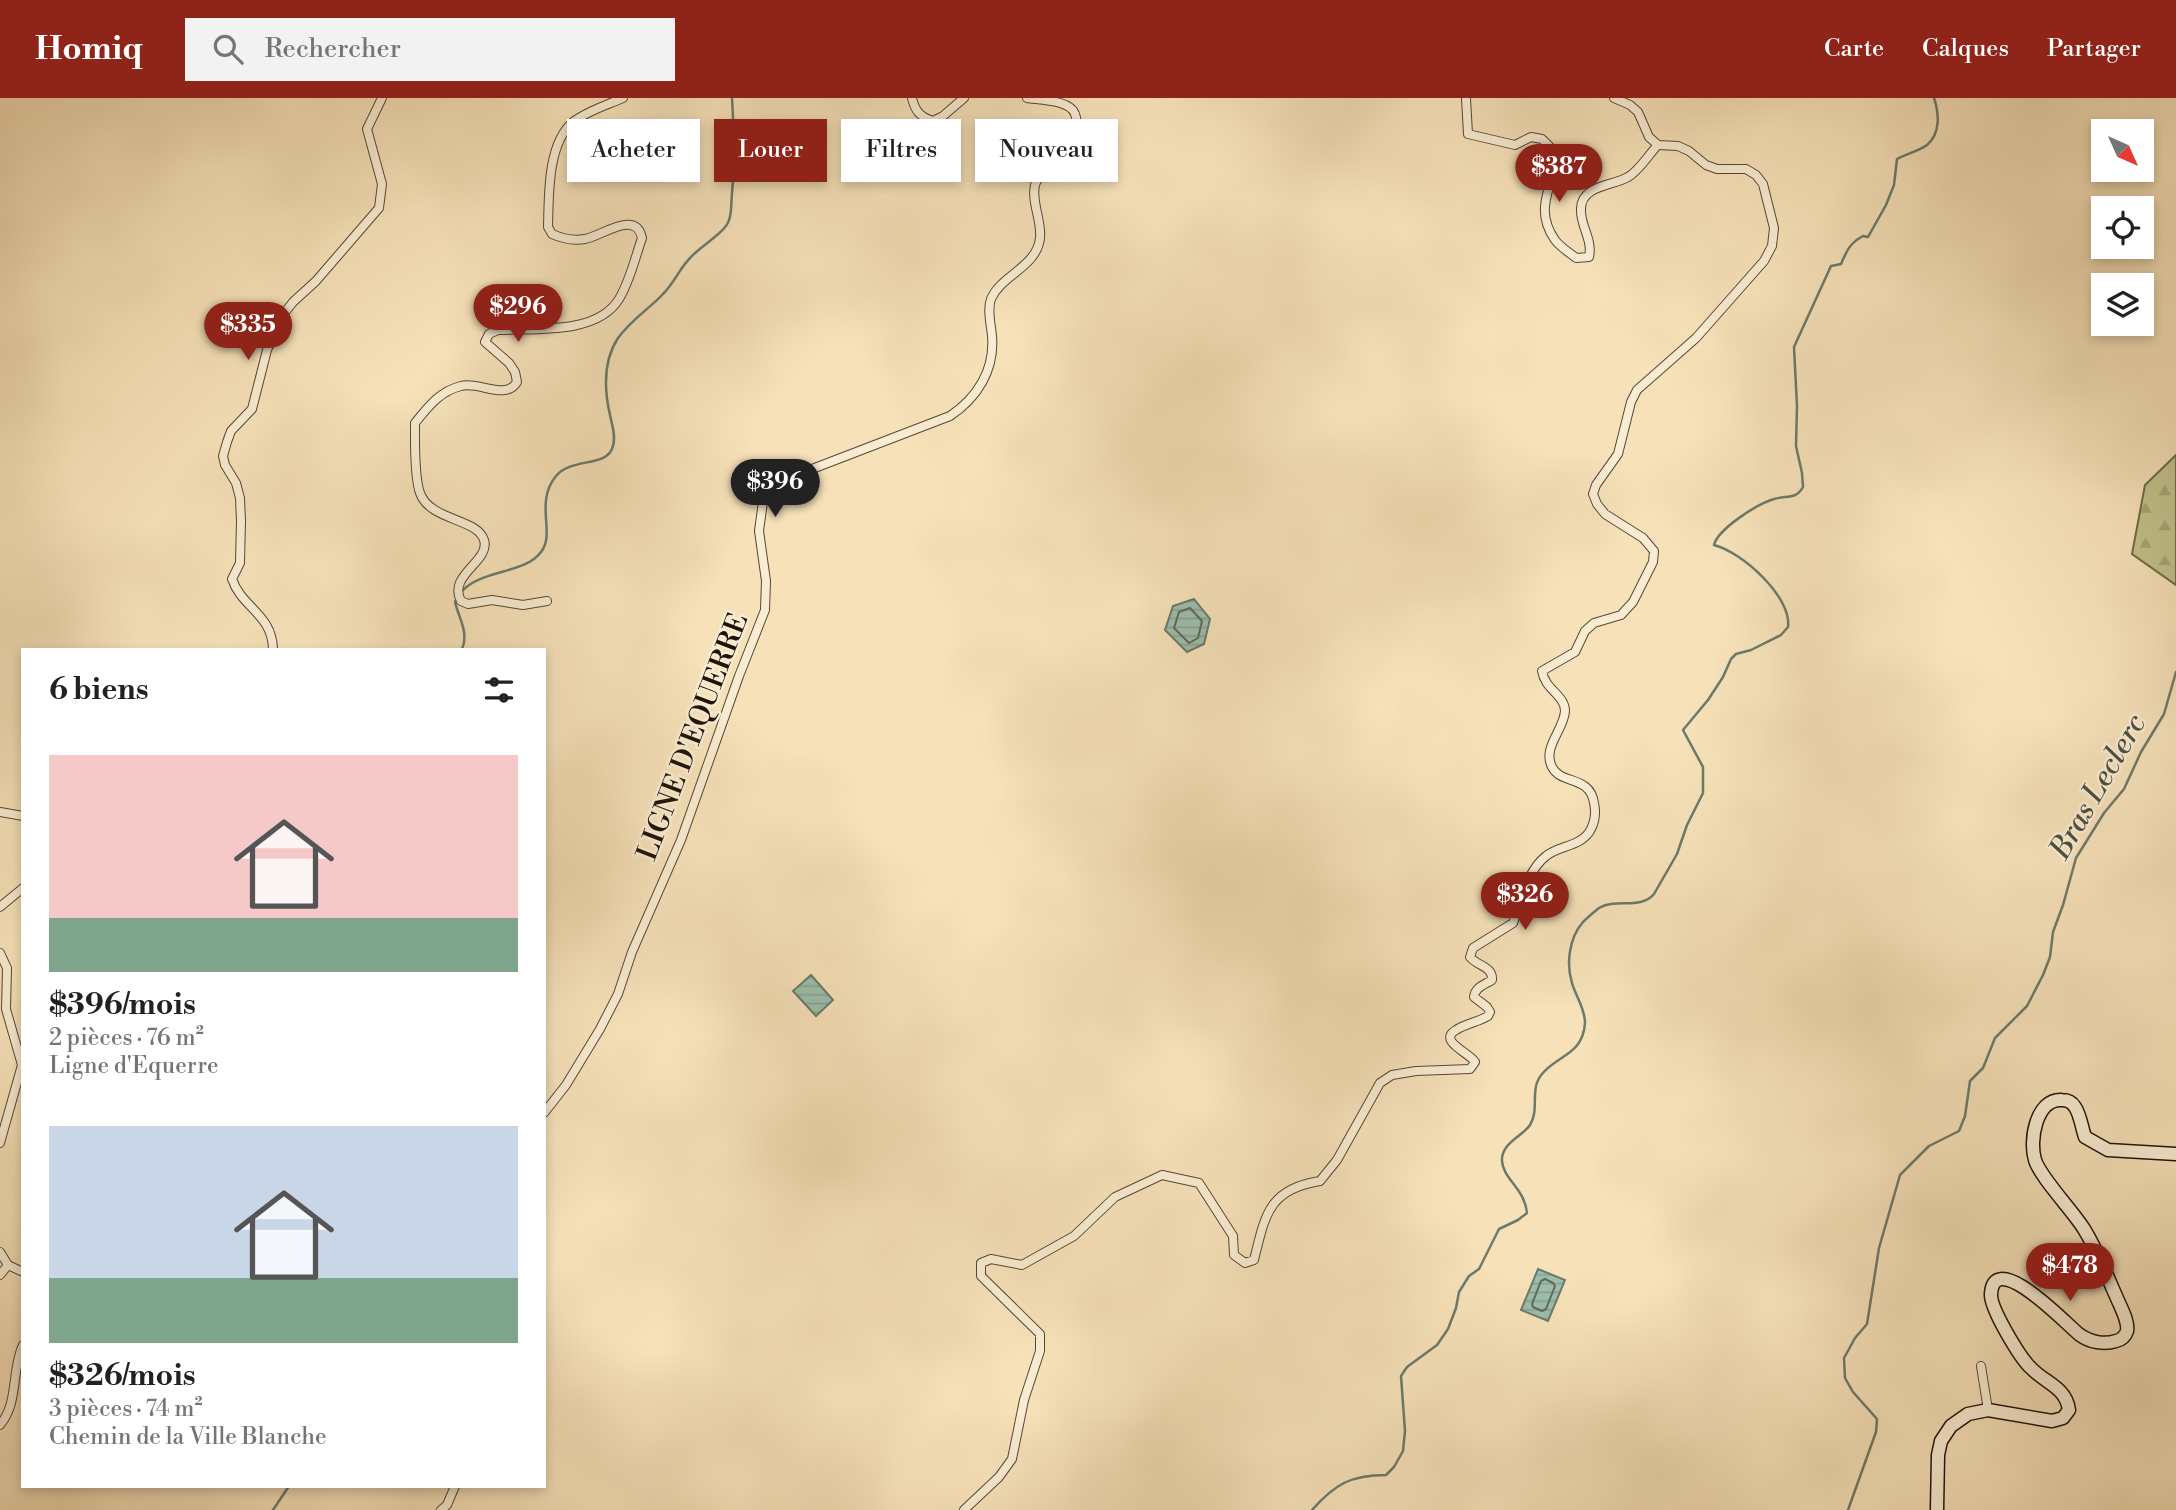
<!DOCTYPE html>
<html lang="fr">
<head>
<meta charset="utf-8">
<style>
	body { margin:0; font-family:"Libre Bodoni",serif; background:#f2f2f2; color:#202124; height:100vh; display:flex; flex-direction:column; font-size:26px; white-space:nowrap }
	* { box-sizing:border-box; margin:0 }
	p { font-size:23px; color:#757577 }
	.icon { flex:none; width:38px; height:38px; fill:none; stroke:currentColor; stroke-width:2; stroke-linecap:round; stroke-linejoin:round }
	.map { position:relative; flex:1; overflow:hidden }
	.details { position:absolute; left:21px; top:550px; width:525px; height:840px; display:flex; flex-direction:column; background:#fff; border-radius:0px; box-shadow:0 4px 10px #0003 }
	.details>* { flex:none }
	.top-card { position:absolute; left:567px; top:21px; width:665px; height:63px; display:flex; gap:14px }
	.needle { width:46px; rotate:135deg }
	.tools { position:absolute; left:2091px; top:21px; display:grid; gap:14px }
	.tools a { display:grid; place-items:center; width:63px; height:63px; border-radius:0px; background:#fff; box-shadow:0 4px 10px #0003; font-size:35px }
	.price { position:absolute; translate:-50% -60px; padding:0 16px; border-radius:24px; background:#8f2418; color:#fff; font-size:23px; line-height:46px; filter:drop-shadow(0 2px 4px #0008) }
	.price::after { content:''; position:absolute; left:50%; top:42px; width:21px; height:16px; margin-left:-10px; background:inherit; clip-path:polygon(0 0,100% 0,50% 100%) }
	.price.active { background:#222; color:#fff }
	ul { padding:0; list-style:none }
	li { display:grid; align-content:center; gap:14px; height:371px; padding:0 28px }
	li span { display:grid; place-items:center; height:217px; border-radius:0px; color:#555 }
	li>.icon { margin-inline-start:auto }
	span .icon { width:126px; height:126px; fill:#fffc; stroke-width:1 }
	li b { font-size:30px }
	h2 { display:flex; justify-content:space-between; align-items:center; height:84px; padding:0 28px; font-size:30px }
	.tag { padding:0 24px; border-radius:0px; background:#fff; box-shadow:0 4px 10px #0003; font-size:24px; line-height:63px }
	.tag.active { background:#8f2418; color:#fff }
	header { display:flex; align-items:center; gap:42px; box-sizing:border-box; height:98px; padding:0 35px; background:#8f2418; color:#fff }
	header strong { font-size:33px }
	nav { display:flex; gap:38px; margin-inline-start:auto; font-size:24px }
	.search { width:490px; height:63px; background:#f2f2f2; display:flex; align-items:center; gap:18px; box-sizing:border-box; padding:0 24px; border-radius:0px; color:#757577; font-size:26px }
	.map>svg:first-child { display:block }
	.forest { fill:url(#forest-firs); stroke:#706a49; stroke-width:2 }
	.water { fill:url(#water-rules); stroke:#6b7a6b; stroke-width:2 }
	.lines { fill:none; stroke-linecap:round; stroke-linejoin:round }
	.shore { stroke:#5e695a; stroke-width:2 }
	.stream { stroke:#6b7a6b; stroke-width:2.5 }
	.street-casing { stroke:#554734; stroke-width:10 }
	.secondary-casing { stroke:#1f1407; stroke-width:15 }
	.street { stroke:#f9ecd2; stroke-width:8 }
	.secondary { stroke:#f9ecd2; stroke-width:12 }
	.labels { text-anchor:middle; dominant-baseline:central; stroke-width:5; stroke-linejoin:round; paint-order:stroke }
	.street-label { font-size:28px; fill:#1f1407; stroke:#f9ecd2 }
	.water-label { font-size:30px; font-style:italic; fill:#4b5041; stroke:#f9ecd2 }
</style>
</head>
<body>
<header>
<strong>Homiq</strong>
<div class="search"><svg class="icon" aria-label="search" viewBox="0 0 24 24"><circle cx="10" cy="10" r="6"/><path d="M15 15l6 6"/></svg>Rechercher</div>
<nav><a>Carte</a><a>Calques</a><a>Partager</a></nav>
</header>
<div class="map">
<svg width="2176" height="1412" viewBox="0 0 2176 1412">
	<defs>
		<pattern id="forest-firs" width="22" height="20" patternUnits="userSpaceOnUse" patternTransform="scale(1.75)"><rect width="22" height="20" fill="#c1c18b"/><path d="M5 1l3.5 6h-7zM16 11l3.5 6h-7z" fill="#a5a576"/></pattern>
		<pattern id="water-rules" width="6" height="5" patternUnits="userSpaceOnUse" patternTransform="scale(1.75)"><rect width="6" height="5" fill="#9dbead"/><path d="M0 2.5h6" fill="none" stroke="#87a293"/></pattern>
	</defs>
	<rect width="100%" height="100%" fill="#f6e1b9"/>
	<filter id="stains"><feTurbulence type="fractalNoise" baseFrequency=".00286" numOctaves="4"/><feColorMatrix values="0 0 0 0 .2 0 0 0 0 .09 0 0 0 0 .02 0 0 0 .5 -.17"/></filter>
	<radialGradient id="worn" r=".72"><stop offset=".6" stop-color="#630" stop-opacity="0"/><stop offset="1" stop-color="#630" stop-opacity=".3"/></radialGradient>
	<!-- forest -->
	<polygon class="forest" points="2176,357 2176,487 2132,456 2145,387"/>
	<!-- water -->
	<g class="water">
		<polygon points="1194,501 1210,521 1204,546 1187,554 1165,532 1173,508"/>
		<polygon points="811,877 833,902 816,918 793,893"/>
		<polygon points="1538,1171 1565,1182 1548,1223 1521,1212"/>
	</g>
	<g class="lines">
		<!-- shore -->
		<g class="shore">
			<polygon points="1190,510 1202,523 1198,540 1189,545 1174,530 1179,514"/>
			<polygon points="1545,1181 1553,1185 1555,1188 1546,1211 1542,1213 1533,1209 1532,1206 1541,1183"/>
		</g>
		<!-- stream -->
		<g class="stream">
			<path d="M462 493C483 471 525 476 541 454 556 435 534 405 556 378 571 359 608 370 613 348 616 338 612 327 610 317 604 291 603 263 618 240 631 222 649 211 663 196 675 184 680 169 692 158 701 148 726 134 729 122 732 114 731 104 732 95 735 63 734 32 732 0"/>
			<path d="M458 498 455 504C459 521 469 534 462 551"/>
			<polyline points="273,1412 289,1388"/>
			<path d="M1312 1412C1335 1386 1351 1377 1386 1377L1394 1369 1403 1353 1405 1333 1401 1278 1407 1269 1437 1247 1448 1231 1456 1210 1459 1194 1469 1178 1479 1171 1499 1131 1518 1122 1527 1115C1525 1091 1503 1081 1502 1063 1501 1045 1522 1039 1530 1027 1540 1011 1529 991 1542 976 1557 957 1583 957 1585 925 1585 910 1576 899 1572 885 1566 866 1569 840 1583 824 1587 820 1594 814 1599 810 1615 800 1641 812 1654 796L1677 756 1687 727 1703 695V669L1683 632 1708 602 1723 579 1731 561 1736 556 1751 552 1781 537 1788 529C1792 499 1742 454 1714 447 1718 431 1757 406 1774 401 1786 397 1796 402 1803 389L1802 375 1796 348 1797 308 1794 249 1831 168 1841 166C1847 152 1850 145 1863 138L1868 139 1886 107 1894 87 1897 61C1906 56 1919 53 1927 47 1941 35 1939 15 1934 0"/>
			<polyline points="1848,1412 1876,1334 1877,1321 1853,1294 1845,1280 1844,1260 1855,1240 1867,1226 1879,1150 1900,1077 1929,1048 1959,1033 1965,1018 1970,983 1983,970 1995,940 2027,908 2043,877 2050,859 2053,834 2063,807 2076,760 2104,715 2124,691 2141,654 2164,616 2176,574"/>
		</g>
		<defs>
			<g id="street">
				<path d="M912 0C915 13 920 19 933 23L943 18 964 0"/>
				<path d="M1466 0 1468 36 1515 47 1531 39 1542 41C1545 44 1551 49 1553 53 1562 80 1529 105 1555 142 1560 149 1570 155 1576 160L1589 159C1593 141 1580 128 1581 111 1581 87 1613 88 1628 79 1639 73 1649 56 1658 47"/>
				<path d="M547 503 523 507 492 502 468 506 461 503C447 477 491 463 484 442 477 420 430 423 420 395 414 379 415 343 415 325 428 309 440 293 461 288 479 283 506 303 517 284L515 274 509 265 485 244 489 236 498 232C535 230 597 237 619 201 630 183 635 160 642 140 636 111 602 138 585 141 573 143 563 141 552 136L548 129C549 98 547 46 573 24 587 13 607 7 623 0"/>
				<path d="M273 551C272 516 242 510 232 481L240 465 241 423 240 400 236 385 225 367 223 358 227 344 231 333 252 311 267 252 282 218 293 204 316 183 379 110 382 86 367 31 382 0"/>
				<polyline points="0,714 23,718"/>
				<polyline points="0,809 23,790"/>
				<polyline points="0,855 7,870 6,911 22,967 0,1045"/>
				<path d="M544 1015 566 987 600 931 618 896 632 854 681 742 739 578 765 512 766 483 759 433 764 396 773 386 950 318C977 300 995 272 992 238 991 227 987 211 991 201 1001 177 1037 169 1040 140 1042 123 1031 104 1035 87 1042 65 1085 41 1075 16 1070 2 1041 2 1027 0"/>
				<polyline points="0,1154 8,1167 23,1174"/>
				<polyline points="0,1177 8,1167"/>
				<polyline points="1981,1268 1988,1312"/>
				<path d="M0 1327C19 1305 11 1272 23 1247"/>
				<polyline points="441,1412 447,1407 455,1388"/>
				<path d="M964 1412 999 1379 1012 1361 1024 1302 1040 1253V1236L981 1178V1165L991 1161 1022 1167 1074 1138 1115 1099 1162 1077 1199 1085 1233 1138 1234 1157 1245 1165 1254 1162C1265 1118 1268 1091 1320 1083L1337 1062 1380 985 1392 977 1416 973 1470 971 1475 964C1470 955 1437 943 1456 932 1465 926 1478 924 1488 918L1490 914 1487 909 1474 899C1475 889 1484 887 1492 882 1493 868 1477 868 1470 859L1473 850 1513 825C1522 803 1526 774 1546 758 1559 747 1582 749 1591 731 1595 723 1596 714 1594 705 1590 677 1561 687 1552 669 1542 649 1564 632 1565 613 1565 597 1545 592 1542 573L1575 554 1585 533 1594 525 1621 517 1633 504 1653 464 1654 453 1643 440 1605 416 1597 406 1593 396 1596 387 1618 356 1631 304 1637 292 1696 240 1764 163 1772 148 1774 130 1763 86 1756 77 1746 71H1717L1706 67 1689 53 1678 48 1658 47 1649 39 1638 14 1630 7 1614 0"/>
			</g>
			<path id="secondary" d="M1937 1412 1938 1357 1941 1343 1951 1328 1968 1316 1988 1312 2052 1323 2063 1320 2069 1312C2066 1289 2045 1285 2031 1270 2020 1260 1990 1210 1991 1196 1994 1148 2070 1230 2080 1237 2090 1244 2104 1247 2116 1243 2121 1242 2125 1239 2127 1233 2129 1223 2120 1208 2116 1198 2106 1176 2097 1152 2084 1131 2073 1113 2040 1079 2035 1062 2029 1043 2036 1000 2062 1002 2067 1002 2072 1004 2075 1009 2080 1016 2082 1030 2085 1039L2108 1052 2176 1056"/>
		</defs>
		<!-- street casing -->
		<use href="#street" class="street-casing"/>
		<!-- secondary casing -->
		<use href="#secondary" class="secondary-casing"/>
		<!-- street -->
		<use href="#street" class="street"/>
		<!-- secondary -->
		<use href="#secondary" class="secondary"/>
	</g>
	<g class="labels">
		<!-- street labels -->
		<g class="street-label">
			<text transform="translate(693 639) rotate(-69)">LIGNE D'EQUERRE</text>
		</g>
		<!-- water labels -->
		<g class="water-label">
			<text transform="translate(2098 689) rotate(-60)">Bras Leclerc</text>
		</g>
	</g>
	<rect width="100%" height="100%" filter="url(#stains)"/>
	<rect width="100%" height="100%" fill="url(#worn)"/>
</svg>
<div class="tools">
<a><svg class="needle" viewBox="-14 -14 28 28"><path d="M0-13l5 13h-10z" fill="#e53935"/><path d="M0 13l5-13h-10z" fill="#757577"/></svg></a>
<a><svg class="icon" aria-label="locate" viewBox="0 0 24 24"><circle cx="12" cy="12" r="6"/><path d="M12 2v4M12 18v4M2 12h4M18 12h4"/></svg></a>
<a><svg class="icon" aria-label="layers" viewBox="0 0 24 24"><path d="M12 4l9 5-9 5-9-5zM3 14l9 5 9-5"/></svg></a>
</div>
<b class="price" style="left:1559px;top:106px">$387</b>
<b class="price" style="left:518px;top:246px">$296</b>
<b class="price" style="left:248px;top:264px">$335</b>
<b class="price active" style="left:775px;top:421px">$396</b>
<b class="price" style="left:1525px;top:834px">$326</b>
<b class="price" style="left:2070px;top:1205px">$478</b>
<div class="top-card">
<a class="tag">Acheter</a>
<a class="tag active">Louer</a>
<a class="tag">Filtres</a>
<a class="tag">Nouveau</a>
</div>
<section class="details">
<h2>6 biens<svg class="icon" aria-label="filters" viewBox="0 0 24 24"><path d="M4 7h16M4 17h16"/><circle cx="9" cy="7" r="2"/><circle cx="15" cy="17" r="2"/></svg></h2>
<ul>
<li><span style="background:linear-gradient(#f6c9c9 75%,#7fa58c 0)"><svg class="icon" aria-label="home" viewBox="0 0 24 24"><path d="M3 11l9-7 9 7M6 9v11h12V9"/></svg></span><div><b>$396/mois</b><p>2 pièces · 76 m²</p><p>Ligne d'Equerre</p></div></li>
<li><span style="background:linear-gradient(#c9d6e8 70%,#7fa58c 0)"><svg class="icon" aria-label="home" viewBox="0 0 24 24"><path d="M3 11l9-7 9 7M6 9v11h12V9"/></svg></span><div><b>$326/mois</b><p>3 pièces · 74 m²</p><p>Chemin de la Ville Blanche</p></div></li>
</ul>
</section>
</div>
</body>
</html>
